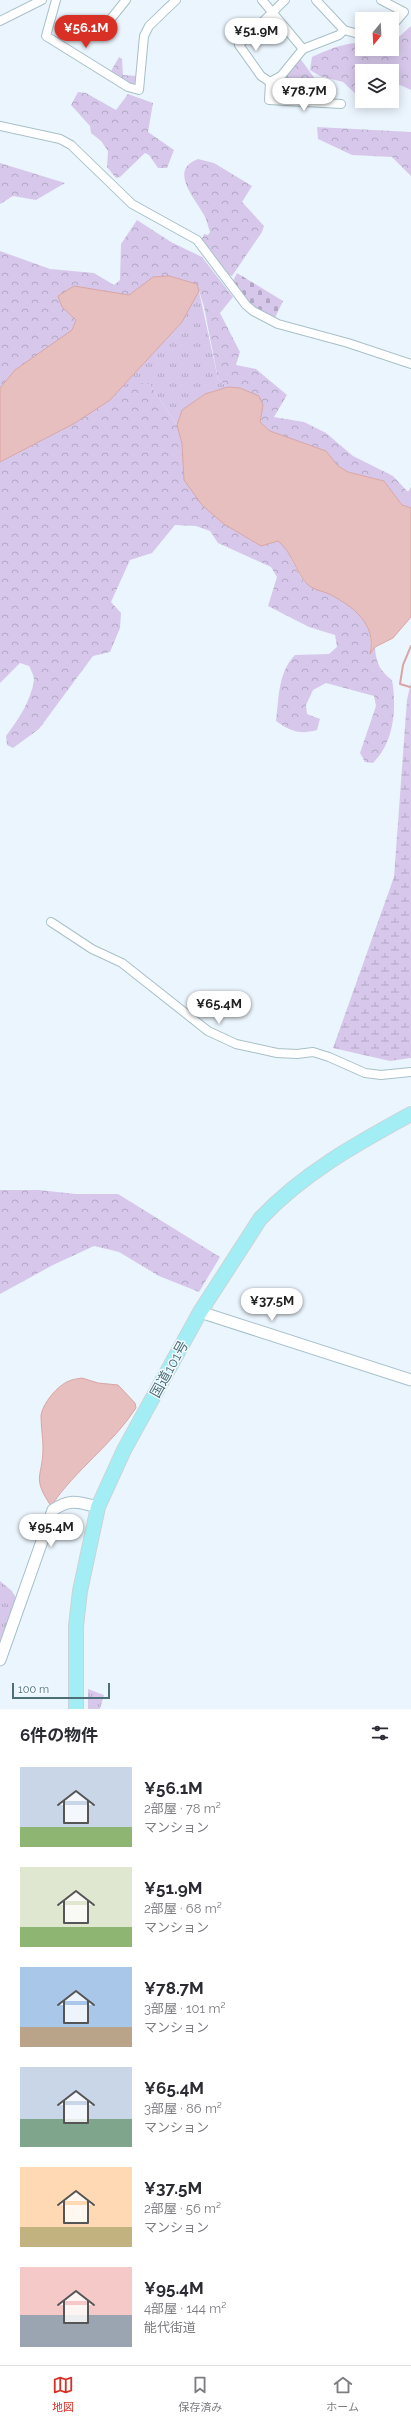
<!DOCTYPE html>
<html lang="ja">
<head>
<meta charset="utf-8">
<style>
	body { margin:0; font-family:Raleway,"Noto Sans JP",sans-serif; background:#f2f2f3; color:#2b2b33; height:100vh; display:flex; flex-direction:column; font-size:15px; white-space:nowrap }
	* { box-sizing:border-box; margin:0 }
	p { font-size:13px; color:#7c7c81 }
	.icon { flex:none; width:22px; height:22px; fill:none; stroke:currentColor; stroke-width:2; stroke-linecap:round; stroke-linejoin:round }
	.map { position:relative; height:1709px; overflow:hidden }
	.panel { display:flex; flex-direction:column; background:#fff; flex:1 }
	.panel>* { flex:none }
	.needle { width:26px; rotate:198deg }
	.fabs { position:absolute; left:355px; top:12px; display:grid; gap:8px }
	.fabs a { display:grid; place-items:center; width:44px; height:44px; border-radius:0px; background:#fff; box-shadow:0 2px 10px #0003; font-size:20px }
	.scale { position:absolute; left:12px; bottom:10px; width:98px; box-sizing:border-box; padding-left:4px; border:2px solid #4d7078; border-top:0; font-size:11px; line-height:14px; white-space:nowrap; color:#4d7078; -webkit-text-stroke:3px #f2f9ff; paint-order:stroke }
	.price { position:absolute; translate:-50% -34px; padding:0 9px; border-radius:14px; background:#fff; color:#222; font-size:13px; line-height:26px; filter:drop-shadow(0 1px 2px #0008) }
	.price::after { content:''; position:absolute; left:50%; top:24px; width:12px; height:9px; margin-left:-6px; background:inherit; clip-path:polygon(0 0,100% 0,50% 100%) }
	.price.current { background:#d93025; color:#fff }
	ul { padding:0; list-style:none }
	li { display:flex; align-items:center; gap:12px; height:100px; padding:0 20px }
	li span { display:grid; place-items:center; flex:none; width:112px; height:80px; border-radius:0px; color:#555 }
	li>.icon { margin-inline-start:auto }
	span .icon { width:48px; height:48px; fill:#fffc; stroke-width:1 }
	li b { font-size:17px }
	h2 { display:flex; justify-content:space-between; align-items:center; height:48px; padding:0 20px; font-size:17px }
	.tab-bar { display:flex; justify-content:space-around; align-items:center; height:56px; border-top:1px solid #e1e1e2; background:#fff; font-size:11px; color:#7c7c81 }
	.tab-bar a { display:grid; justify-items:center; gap:2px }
	.tab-bar .current { color:#d93025 }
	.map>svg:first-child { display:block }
	.grass { fill:url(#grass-tufts) }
	.forest { fill:url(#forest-crowns) }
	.wetland { fill:url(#wetland-marsh) }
	.cemetery { fill:url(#cemetery-stones) }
	.water { fill:#e7bfbf; stroke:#d9a5a5 }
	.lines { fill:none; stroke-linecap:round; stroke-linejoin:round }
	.stream { stroke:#d9a5a5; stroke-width:2 }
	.street-casing { stroke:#a7c0c8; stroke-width:10 }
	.secondary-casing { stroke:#a6c1cc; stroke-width:13 }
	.highway-casing { stroke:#cad4d6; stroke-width:16 }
	.street { stroke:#fff; stroke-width:8 }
	.secondary { stroke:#fff; stroke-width:11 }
	.highway { stroke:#a3eef5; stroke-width:14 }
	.labels { text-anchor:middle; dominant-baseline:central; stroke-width:3; stroke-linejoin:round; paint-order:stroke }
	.street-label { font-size:14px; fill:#4d7078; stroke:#f2f9ff }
</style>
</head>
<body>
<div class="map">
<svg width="411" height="1709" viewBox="0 0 411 1709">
	<defs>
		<pattern id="grass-tufts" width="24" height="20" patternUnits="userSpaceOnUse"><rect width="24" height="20" fill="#d7c8eb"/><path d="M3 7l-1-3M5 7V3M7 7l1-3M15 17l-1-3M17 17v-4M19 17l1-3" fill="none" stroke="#b1a7c3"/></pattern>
		<pattern id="forest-crowns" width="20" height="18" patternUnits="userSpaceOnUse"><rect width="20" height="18" fill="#d7c8eb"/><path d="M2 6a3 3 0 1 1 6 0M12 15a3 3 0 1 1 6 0" fill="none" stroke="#b1a7c3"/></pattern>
		<pattern id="wetland-marsh" width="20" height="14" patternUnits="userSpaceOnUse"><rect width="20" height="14" fill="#d7c8eb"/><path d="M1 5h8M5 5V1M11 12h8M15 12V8" fill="none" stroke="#b1a7c3"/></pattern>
		<pattern id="cemetery-stones" width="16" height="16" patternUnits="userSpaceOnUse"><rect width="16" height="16" fill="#d7c8eb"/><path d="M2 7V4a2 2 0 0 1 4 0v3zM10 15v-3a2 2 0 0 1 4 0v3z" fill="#b1a7c3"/></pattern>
	</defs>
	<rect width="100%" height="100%" fill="#ebf5fd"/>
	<!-- grass -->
	<g class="grass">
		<polygon points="199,291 218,379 228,387 205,394 182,410 177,425 149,383 110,400 182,322"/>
		<polygon points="0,1581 12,1591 16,1599 0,1649"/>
		<polygon points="88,1689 104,1695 100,1709 88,1709"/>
	</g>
	<!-- forest -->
	<g class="forest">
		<path d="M411 26V90L400 85 392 90V71H362V100L343 82 320 76 310 70 312 57C327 50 345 42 362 43V49H392V43Z"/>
		<polygon points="119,57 122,59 123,75 137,76 138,79 133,85 110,73"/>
		<polygon points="299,57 318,83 278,84"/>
		<polygon points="78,92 86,93 116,110 128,94 153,103 148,132 174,150 167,168 158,168 149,155 145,153 120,177 116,178 107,167 108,151 101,141 91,133 90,126 71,105"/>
		<polygon points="317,127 411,132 411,176 392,157 352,155 318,139"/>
		<path d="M198 159 214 163 252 186 242 202 264 226 262 232 232 276 227 274 201 241 204 234 208 235 210 232C208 227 207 220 204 215 195 198 168 170 198 159Z"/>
		<polygon points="0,163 65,183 36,200 13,196 0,204"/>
		<path d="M137 220 171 242 202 257 233 297 220 313 240 352 236 365 256 369 287 395 274 417 304 422 326 433 353 456 393 476 408 492 411 487V508L402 505 384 481 348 472 338 466 326 451 270 431 260 422 263 405 240 388 228 387 218 379 204 307 197 284C160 273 161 272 129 295L112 293 62 307 76 320 72 331 15 370 0 388V251L50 269 94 273 114 285 120 280 121 244Z"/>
		<path d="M133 383H149L177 425 182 444 184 480 224 524 261 546 278 541C292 552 294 572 307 584 312 588 321 590 327 593 352 604 376 623 370 653L375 647C376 663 380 671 392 680 397 708 394 743 373 763L365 762 360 753 376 706 374 696 326 683 313 690 306 705 307 714 320 719 317 730C300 735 290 731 276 721 279 698 278 672 295 655L329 654 337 647 335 635 309 627 268 606 277 577 271 567 218 543 210 531 196 526 175 525 152 553 130 560 111 602 121 613 120 628 110 652 93 656 39 729 13 748 7 745 6 736C18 720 31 701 34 680 34 676 31 670 29 666L20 663 0 683V462L75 423Z"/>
		<polygon points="0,1190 39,1190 76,1194 118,1194 220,1257 199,1292 159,1276 119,1252 94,1246 53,1265 0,1294"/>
	</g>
	<!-- wetland -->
	<polygon class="wetland" points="411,682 411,1058 390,1061 333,1048 394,877 407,700"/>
	<!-- cemetery -->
	<path class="cemetery" d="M237 273 283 301 274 320C255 311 244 298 233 281Z"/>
	<!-- water -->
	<g class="water">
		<polygon points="169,276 197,284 199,291 182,322 110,400 75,423 0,462 0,388 15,370 72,330 76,320 62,307 58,296 74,286 129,295 153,277"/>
		<path d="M228 387 240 388 259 396 263 405 260 422 270 431 326 451 338 466 348 472 384 481 402 505 411 508V617L393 638 375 647 370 654C377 624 353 606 329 594 322 591 312 589 307 584 295 571 292 552 278 541L261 546 224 524 202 505 184 480 182 444 177 425 182 410 205 394Z"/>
		<path d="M82 1378 98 1383 118 1385 135 1403 136 1408C112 1445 75 1470 51 1506 31 1476 43 1478 43 1447 43 1437 41 1427 41 1416 42 1404 58 1385 69 1381 73 1379 78 1379 82 1378Z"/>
	</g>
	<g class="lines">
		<!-- stream -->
		<polyline class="stream" points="410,687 400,684 403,665 411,646"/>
		<defs>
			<g id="street">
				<polyline points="56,0 46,36 128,87 139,90 144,36 149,26 176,0"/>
				<polyline points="262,0 303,49 339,35 344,30"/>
				<polyline points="285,0 239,45 261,76 270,82 281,76 303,49"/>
				<polyline points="316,0 344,30 362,35"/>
				<polyline points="381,0 404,12 392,26"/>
				<polyline points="0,21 42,0"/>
				<polyline points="101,31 126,0"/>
				<polyline points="270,82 269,100 341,104"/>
				<polyline points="0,126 60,139 71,145 132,204 197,240 246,305 253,311 278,324 348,343 411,364"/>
				<polyline points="51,922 92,949 122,963 208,1031 236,1044 277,1053 297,1054 313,1052 329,1057 365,1073 381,1075 411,1072"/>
			</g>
			<g id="secondary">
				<polyline points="200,1312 411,1380"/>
				<path d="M0 1660 53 1510C70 1498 79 1502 98 1507"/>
			</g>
			<path id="highway" d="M76 1709V1626L80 1591 98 1507 124 1450 200 1312 260 1219C302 1174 356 1144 411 1114"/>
		</defs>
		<!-- street casing -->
		<use href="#street" class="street-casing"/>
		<!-- secondary casing -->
		<use href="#secondary" class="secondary-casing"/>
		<!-- highway casing -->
		<use href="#highway" class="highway-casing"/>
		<!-- street -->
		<use href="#street" class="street"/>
		<!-- secondary -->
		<use href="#secondary" class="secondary"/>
		<!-- highway -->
		<use href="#highway" class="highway"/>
	</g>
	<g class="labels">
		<!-- street labels -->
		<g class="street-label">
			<text transform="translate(169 1369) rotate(-61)">国道101号</text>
		</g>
	</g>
</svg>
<div class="fabs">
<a><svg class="needle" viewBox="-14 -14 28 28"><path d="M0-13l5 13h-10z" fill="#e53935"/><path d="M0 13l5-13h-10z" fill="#7c7c81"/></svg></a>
<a><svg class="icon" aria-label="layers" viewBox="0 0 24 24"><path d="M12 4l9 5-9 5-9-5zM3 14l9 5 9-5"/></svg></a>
</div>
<div class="scale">100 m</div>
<b class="price current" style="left:86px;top:49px">¥56.1M</b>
<b class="price" style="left:256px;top:52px">¥51.9M</b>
<b class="price" style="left:304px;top:112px">¥78.7M</b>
<b class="price" style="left:219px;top:1025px">¥65.4M</b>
<b class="price" style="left:272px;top:1322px">¥37.5M</b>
<b class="price" style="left:51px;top:1548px">¥95.4M</b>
</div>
<section class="panel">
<h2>6件の物件<svg class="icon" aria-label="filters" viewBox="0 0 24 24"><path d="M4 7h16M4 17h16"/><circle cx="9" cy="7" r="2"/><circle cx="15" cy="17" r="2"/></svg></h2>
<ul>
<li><span style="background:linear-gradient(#c9d6e8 75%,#8fb573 0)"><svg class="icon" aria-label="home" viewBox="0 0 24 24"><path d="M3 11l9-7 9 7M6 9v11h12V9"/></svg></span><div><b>¥56.1M</b><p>2部屋 · 78 m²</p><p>マンション</p></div></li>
<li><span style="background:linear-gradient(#dfe7d0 75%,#8fb573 0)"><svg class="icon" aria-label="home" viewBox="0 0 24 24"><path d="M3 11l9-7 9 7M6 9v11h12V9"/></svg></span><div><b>¥51.9M</b><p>2部屋 · 68 m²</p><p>マンション</p></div></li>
<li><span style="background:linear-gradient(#a9c7e8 75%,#b9a48a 0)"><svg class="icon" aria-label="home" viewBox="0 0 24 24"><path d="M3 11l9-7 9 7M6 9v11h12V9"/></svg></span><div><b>¥78.7M</b><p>3部屋 · 101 m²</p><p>マンション</p></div></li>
<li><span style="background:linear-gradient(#c9d6e8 65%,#7fa58c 0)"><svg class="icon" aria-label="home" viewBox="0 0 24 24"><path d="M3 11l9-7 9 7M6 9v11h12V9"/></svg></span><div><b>¥65.4M</b><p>3部屋 · 86 m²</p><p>マンション</p></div></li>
<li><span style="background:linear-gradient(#ffd9b3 75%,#c2b280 0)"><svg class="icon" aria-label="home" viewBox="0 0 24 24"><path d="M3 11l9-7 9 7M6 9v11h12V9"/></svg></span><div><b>¥37.5M</b><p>2部屋 · 56 m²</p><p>マンション</p></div></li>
<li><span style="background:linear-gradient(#f6c9c9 60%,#9aa5b1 0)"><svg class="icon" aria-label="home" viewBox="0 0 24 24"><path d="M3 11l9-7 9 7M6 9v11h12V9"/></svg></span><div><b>¥95.4M</b><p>4部屋 · 144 m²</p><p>能代街道</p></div></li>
</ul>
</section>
<nav class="tab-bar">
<a class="current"><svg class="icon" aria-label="map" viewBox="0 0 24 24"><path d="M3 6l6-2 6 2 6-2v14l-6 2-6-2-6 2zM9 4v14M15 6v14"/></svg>地図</a>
<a><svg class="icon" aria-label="saved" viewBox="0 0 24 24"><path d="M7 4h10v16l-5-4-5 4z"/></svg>保存済み</a>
<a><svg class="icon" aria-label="home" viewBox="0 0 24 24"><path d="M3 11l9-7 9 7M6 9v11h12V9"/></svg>ホーム</a>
</nav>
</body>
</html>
